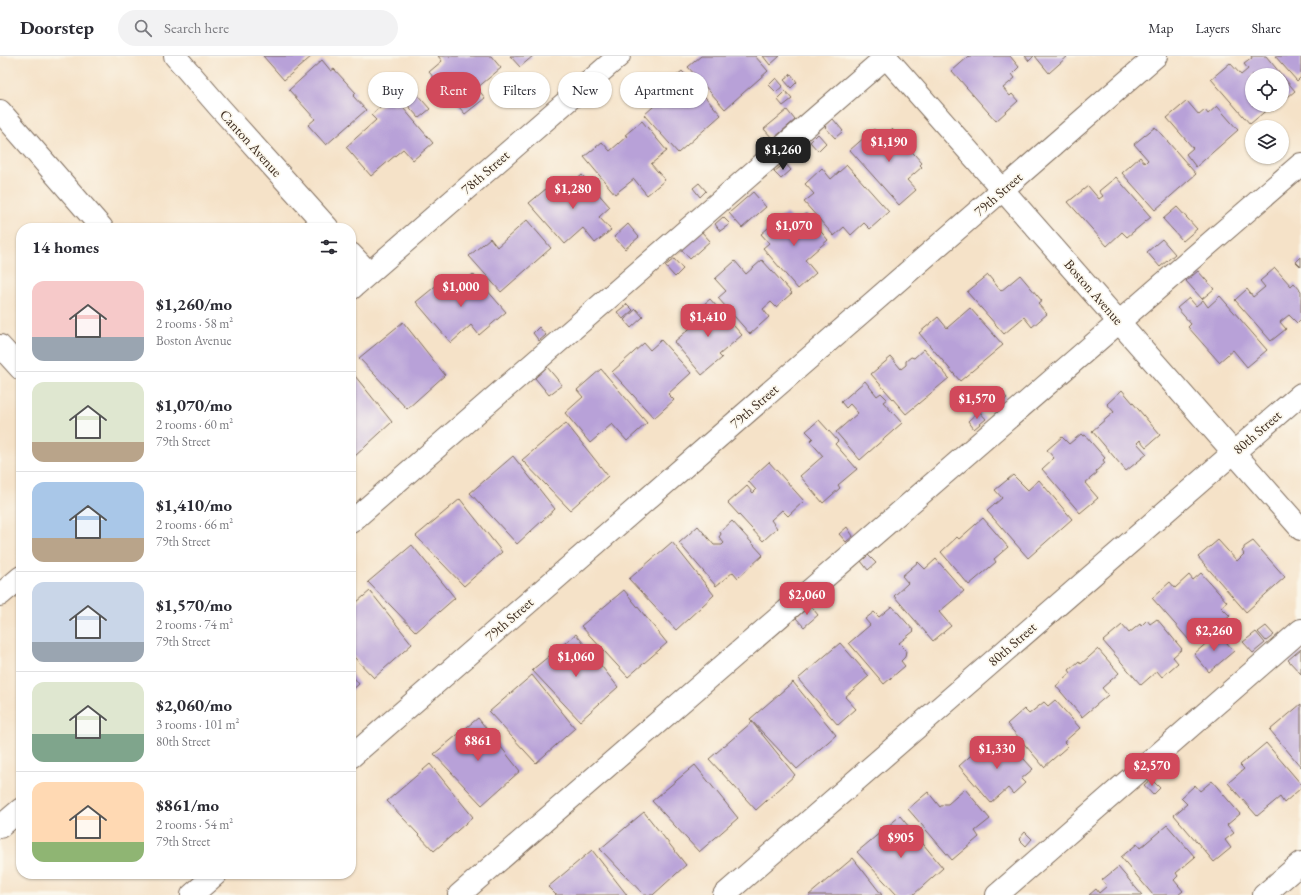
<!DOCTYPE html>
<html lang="en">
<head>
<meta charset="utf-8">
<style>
	body { margin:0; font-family:"EB Garamond",serif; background:#f2f2f3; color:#2b2b33; height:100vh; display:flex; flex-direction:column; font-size:15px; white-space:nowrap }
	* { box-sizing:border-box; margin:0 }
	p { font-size:13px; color:#7c7c81 }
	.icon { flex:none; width:22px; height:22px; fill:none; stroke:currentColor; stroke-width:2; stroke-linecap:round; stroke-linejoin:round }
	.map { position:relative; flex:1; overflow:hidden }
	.panel { position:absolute; left:16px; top:167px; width:340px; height:656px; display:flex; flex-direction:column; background:#fff; border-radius:16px; box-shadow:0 1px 3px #0004 }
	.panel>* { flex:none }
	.guide { position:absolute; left:368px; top:16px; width:380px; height:36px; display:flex; gap:8px }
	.fabs { position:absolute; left:1245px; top:12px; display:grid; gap:8px }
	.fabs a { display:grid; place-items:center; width:44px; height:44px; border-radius:50%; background:#fff; box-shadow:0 1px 3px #0004; font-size:20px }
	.price { position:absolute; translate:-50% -34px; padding:0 9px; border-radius:8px; background:#d1495b; color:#fff; font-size:13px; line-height:26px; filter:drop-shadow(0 1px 2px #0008) }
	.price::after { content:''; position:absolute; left:50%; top:24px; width:12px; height:9px; margin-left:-6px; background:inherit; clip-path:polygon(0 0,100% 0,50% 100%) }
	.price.selected { background:#222; color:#fff }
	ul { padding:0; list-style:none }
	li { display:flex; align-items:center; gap:12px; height:100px; padding:0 16px }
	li+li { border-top:1px solid #e1e1e2 }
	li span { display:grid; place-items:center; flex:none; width:112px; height:80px; border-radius:12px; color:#555 }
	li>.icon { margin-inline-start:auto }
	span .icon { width:48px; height:48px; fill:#fffc; stroke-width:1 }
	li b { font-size:17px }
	h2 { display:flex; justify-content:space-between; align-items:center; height:48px; padding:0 16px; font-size:17px }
	.tag { padding:0 14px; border-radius:18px; background:#fff; box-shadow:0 1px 3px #0004; font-size:14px; line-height:36px }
	.tag.selected { background:#d1495b; color:#fff }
	header { display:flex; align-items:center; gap:24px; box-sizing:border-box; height:56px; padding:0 20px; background:#fff; border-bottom:1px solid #e1e1e2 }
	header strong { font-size:19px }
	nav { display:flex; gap:22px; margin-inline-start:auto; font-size:14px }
	.search { width:280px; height:36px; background:#f2f2f3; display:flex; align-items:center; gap:10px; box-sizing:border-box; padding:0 14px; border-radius:22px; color:#7c7c81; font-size:15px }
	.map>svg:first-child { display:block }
	.building { fill:#b8a1d8 }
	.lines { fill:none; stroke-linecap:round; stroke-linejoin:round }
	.minor-casing { stroke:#7c6a5a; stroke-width:24 }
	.minor { stroke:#fff; stroke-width:22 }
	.labels { text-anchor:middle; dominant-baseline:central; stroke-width:3.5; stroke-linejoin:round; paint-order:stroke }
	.street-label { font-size:14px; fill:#3b2a1e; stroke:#fbf7ec }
</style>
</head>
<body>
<header>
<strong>Doorstep</strong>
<div class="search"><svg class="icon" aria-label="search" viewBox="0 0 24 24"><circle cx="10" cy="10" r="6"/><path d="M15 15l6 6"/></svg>Search here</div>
<nav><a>Map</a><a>Layers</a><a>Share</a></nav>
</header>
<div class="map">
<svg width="1301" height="839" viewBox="0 0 1301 839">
	<rect width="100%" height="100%" fill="#fbf7ec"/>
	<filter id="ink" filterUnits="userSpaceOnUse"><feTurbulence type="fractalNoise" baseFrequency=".025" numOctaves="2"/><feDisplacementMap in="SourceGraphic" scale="8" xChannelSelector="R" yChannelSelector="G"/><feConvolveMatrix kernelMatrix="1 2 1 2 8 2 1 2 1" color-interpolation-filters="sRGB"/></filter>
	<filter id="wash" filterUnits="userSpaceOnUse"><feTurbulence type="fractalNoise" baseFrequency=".012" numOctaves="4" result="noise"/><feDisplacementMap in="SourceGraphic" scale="16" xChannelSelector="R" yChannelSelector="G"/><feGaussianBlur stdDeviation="0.9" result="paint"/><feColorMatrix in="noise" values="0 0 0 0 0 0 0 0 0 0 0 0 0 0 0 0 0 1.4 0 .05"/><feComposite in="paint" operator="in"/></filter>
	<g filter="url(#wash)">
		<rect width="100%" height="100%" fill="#f5e2c8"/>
		<g id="blocks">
			<!-- building -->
			<g class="building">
				<polygon points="263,0 312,0 284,24"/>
				<polygon points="438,0 491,0 501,12 477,32 485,42 465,58 429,16 442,5"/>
				<polygon points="510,0 533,0 520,11"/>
				<polygon points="701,0 755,0 768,15 725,53 688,11"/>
				<polygon points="763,0 780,0 770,9"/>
				<polygon points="969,0 1010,0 1019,11 1012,18 1015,22 1003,32 1010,40 1012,38 1018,45 996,65 952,15"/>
				<polygon points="1025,0 1034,0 1029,5"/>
				<polygon points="1035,0 1068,0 1049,17"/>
				<polygon points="1251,0 1266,0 1295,35 1282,46 1282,19 1252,19 1252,49 1278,49 1272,55 1269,52 1250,68 1211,23 1230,7 1241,19 1248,13 1244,8 1252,2"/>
				<polygon points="1275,0 1301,0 1301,21 1297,25"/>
				<polygon points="322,4 331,15 334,13 356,37 353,40 366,54 326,89 308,69 315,63 289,34"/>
				<polygon points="682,15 721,59 678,97 644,59 654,50 651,46 665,33 663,31"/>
				<polygon points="791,18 797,26 791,32 784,24"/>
				<polygon points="776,22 783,30 776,36 769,29"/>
				<polygon points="785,35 792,43 783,50 777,43"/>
				<polygon points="415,36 430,53 419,62 404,45"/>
				<polygon points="389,43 394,49 398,46 433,87 413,104 403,93 371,120 346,91 376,64 371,59"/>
				<polygon points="1187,45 1199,59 1205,54 1208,58 1217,50 1238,74 1196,111 1186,98 1193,92 1167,62"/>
				<polygon points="787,54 795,64 773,83 764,73"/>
				<polygon points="833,63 843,75 835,82 825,71"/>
				<polygon points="642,65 667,95 651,108 665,124 647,139 634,123 615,138 584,101 602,86 610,95 627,80 625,79"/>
				<polygon points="1155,71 1196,118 1155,154 1122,117 1140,101 1145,107 1148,104 1134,88"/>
				<polygon points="874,73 882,82 892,73 922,107 920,109 922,111 907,124 916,134 899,149 850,94"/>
				<polygon points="818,78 826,87 818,95 810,86"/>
				<polygon points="785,107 791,114 781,123 774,116"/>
				<polygon points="847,109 889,156 870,173 864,167 851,179 844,171 834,180 804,146 814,138 805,128 822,112 831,123"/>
				<polygon points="582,119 610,151 599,161 611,174 595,187 583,172 565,188 529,147 553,127 561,137"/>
				<polygon points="1116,121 1151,161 1127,181 1122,176 1107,190 1068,146 1088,130 1099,143 1103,140 1099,135"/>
				<polygon points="699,127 706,135 700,141 693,132"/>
				<polygon points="753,136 766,151 742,172 729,157"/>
				<polygon points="1177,151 1197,173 1183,185 1163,163"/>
				<polygon points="786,157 795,167 806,158 828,184 805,204 816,217 798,233 763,192 769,187 761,178"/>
				<polygon points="723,161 730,168 720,175 715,168"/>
				<polygon points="527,164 551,192 501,236 469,200 490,182 497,191"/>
				<polygon points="628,168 639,181 625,193 614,181"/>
				<polygon points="701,175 710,185 690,203 680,192"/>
				<polygon points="1162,183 1175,198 1160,211 1147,196"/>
				<polygon points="1301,201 1301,211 1296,206"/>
				<polygon points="674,203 683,213 675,221 665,210"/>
				<polygon points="762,204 792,237 776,251 771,246 763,253 769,261 750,278 718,242 726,235 715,223 735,205 746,218"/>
				<polygon points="1275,212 1291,230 1294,227 1301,235 1301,263 1297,267 1289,259 1280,266 1286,273 1271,285 1235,244 1247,233 1253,241 1265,231 1260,225"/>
				<polygon points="1198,215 1214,233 1202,243 1186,225"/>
				<polygon points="473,218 506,256 479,279 471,269 451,287 416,246 438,228 446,238 460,226 462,228"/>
				<polygon points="988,219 1001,235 1020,219 1042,245 1038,248 1047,258 1032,271 1024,261 1004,278 967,236"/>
				<polygon points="1220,240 1267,294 1247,311 1233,294 1219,306 1188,271 1191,268 1177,252 1189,242 1196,250 1203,244 1208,251"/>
				<polygon points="710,243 742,279 719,299 722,302 702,319 674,286 703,261 697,254"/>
				<polygon points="627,248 633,254 623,263 617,256"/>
				<polygon points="970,252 1003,289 960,325 919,277 938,261 947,272"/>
				<polygon points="636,253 643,261 631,272 624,264"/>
				<polygon points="403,266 445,319 407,353 359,302"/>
				<polygon points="539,271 546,279 539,285 533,277"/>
				<polygon points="661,284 691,317 668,338 674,344 654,362 612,316 644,287 650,294"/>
				<polygon points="924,293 949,322 906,358 871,318 891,301 901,313 906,309 906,305 911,301 914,302"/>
				<polygon points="547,311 562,329 549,339 535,322"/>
				<polygon points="601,313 647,367 627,385 612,368 590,387 565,357 583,341 577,334"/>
				<polygon points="351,315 392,366 354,401 351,398"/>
				<polygon points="865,325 877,340 881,337 887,343 883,346 902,367 860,404 836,376 858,357 850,348 846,352 841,346"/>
				<polygon points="1000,334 1007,342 997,351 990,343"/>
				<polygon points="1122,334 1160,379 1146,391 1140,384 1137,387 1147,398 1126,415 1092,375 1114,356 1107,348"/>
				<polygon points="979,355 986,363 974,373 968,365"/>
				<polygon points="819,364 838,385 835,388 857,413 838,429 840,432 823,447 800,420 823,400 810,385 813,382 806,375"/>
				<polygon points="566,367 608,420 570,454 522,404"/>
				<polygon points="1081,378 1083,380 1085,379 1105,402 1103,404 1105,407 1096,415 1097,417 1085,427 1098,442 1080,457 1042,413 1054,402 1047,394 1062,381 1069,388"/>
				<polygon points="513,400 555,453 517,488 470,437"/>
				<polygon points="769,406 804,445 788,460 782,454 771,464 777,472 763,485 728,447 747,430 753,437 756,434 748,425"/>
				<polygon points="1013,419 1028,434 1039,424 1072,463 1028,502 987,455 1002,442 995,434"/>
				<polygon points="460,443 502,496 464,530 416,480"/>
				<polygon points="983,462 1008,491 994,503 996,506 969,529 941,496 957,481 959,483"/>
				<polygon points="732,465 763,499 738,522 733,516 716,530 679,487 698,470 714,489 722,489 724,487 719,481 721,478 720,476"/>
				<polygon points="847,471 853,480 846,486 839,478"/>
				<polygon points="1218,484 1237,505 1244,498 1242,495 1244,493 1244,491 1253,485 1285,521 1246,556 1198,501"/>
				<polygon points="672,486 714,539 676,574 629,523"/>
				<polygon points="412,489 455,542 416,576 368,526"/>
				<polygon points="868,499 876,507 868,514 861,505"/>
				<polygon points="936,503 964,535 939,556 951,570 933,585 894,540 908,527 902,520 918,506 925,513"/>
				<polygon points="1201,517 1227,546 1221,551 1230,560 1206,581 1200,575 1189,584 1152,542 1170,526 1175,532 1189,519 1193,524"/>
				<polygon points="624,534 667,587 628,621 581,570"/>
				<polygon points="370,535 412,588 374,622 351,598 351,551"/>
				<polygon points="810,549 818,559 804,571 796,562"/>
				<polygon points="892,550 914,575 899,587 906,594 905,601 901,605 905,610 884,628 849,587 870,569 865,563 874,556 879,561"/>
				<polygon points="1157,563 1182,593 1173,601 1178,607 1162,621 1157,615 1141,629 1103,585 1122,569 1129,577 1140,568 1141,570 1147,564 1150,568"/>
				<polygon points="1266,570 1274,579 1266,585 1258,576"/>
				<polygon points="1256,576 1265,587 1253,597 1243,586"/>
				<polygon points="1218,577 1234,595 1209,616 1194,598"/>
				<polygon points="576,578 618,631 580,665 532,614"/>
				<polygon points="840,587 869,620 845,641 856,653 838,669 798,623"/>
				<polygon points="1098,593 1119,617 1102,632 1108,639 1082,661 1056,630 1071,617 1069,614 1079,605 1081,608"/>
				<polygon points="1301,593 1301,618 1288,604"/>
				<polygon points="351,618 359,628 351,635"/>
				<polygon points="532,619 575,672 536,707 489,656"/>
				<polygon points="793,626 836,679 797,713 750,663"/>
				<polygon points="1055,644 1080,672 1064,686 1068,690 1044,711 1007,668 1024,653 1029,658 1044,646 1048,650"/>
				<polygon points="1301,648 1301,711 1270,674"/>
				<polygon points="478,662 520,715 482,749 434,698"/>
				<polygon points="752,666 795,719 756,754 709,703"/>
				<polygon points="1007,684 1033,713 1021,723 1025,727 1013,738 1008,732 991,747 959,710 977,694 980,698 987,692 989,693 996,687 1000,691"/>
				<polygon points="1266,687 1301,728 1301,732 1284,747 1280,741 1257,760 1228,727 1244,713 1240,709"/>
				<polygon points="430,708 473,761 434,795 387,745"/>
				<polygon points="695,709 738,762 699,796 652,745"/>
				<polygon points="1151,723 1160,732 1153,739 1144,729"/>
				<polygon points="1212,725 1240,758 1227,769 1234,777 1225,784 1231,792 1214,806 1174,759 1187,748 1181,742 1195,729 1200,735"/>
				<polygon points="965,733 990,763 975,775 979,781 952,804 908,753 928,736 940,751 944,748 948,748"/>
				<polygon points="644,756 686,809 653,839 644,839 600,793"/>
				<polygon points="900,760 943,812 913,839 897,839 857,796"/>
				<polygon points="1167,769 1195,801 1176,817 1178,820 1174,824 1183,835 1178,839 1153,839 1121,801 1137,788 1140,792"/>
				<polygon points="1025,776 1032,783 1026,790 1019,783"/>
				<polygon points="592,794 627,839 556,839 548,831"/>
				<polygon points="853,802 882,839 809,839"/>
				<polygon points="1118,811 1142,839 1089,839 1096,833 1099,837 1107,830 1102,824"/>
			</g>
		</g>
	</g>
	<g filter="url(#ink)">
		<use href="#blocks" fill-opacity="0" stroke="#7c6a5a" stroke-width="1"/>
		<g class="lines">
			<defs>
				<g id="minor">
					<polyline points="175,0 220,52 328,172"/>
					<polyline points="885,0 1301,473"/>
					<polyline points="0,55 102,172"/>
					<polyline points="351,198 369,217"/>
					<polyline points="351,233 619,0"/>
					<polyline points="0,290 21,313"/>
					<polyline points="351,466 887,0"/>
					<polyline points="0,539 21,521"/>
					<polyline points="351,701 1156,0"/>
					<polyline points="0,771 21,753"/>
					<polyline points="192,839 216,818"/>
					<polyline points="459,839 1301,108"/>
					<polyline points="724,839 1301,338"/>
					<polyline points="997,839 1301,574"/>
					<polyline points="1264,839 1301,807"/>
				</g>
			</defs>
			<!-- minor casing -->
			<use href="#minor" class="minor-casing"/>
			<!-- minor -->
			<use href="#minor" class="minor"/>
		</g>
	</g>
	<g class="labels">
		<!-- street labels -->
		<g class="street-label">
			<text transform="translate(251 87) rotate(48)">Canton Avenue</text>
			<text transform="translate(485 116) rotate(-41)">78th Street</text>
			<text transform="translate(998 138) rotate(-41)">79th Street</text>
			<text transform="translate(1094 236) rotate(49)">Boston Avenue</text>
			<text transform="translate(754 350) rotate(-41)">79th Street</text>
			<text transform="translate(1257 376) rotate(-41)">80th Street</text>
			<text transform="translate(509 563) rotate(-41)">79th Street</text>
			<text transform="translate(1012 588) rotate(-41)">80th Street</text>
		</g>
	</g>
</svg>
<div class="fabs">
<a><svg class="icon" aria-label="locate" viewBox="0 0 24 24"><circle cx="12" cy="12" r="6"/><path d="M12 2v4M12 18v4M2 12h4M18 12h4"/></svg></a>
<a><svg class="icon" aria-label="layers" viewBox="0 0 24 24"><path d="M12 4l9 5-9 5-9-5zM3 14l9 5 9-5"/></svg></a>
</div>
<b class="price" style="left:889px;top:107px">$1,190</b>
<b class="price selected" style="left:783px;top:115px">$1,260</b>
<b class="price" style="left:573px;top:154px">$1,280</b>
<b class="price" style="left:794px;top:191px">$1,070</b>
<b class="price" style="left:461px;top:252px">$1,000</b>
<b class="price" style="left:708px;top:282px">$1,410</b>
<b class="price" style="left:977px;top:364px">$1,570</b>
<b class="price" style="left:807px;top:560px">$2,060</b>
<b class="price" style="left:1214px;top:596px">$2,260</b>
<b class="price" style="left:576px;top:622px">$1,060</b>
<b class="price" style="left:478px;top:706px">$861</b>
<b class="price" style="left:997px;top:714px">$1,330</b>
<b class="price" style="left:1152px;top:731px">$2,570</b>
<b class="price" style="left:901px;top:803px">$905</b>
<div class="guide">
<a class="tag">Buy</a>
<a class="tag selected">Rent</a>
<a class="tag">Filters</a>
<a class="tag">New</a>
<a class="tag">Apartment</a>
</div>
<section class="panel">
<h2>14 homes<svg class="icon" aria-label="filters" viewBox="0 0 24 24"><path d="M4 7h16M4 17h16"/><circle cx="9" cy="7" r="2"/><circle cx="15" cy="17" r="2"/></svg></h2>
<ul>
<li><span style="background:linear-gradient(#f6c9c9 70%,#9aa5b1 0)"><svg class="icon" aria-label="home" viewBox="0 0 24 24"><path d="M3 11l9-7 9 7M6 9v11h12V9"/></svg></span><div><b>$1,260/mo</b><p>2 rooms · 58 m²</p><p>Boston Avenue</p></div></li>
<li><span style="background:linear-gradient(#dfe7d0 75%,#b9a48a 0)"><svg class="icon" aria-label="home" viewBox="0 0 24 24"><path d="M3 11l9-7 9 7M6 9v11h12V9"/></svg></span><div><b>$1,070/mo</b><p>2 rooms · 60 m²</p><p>79th Street</p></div></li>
<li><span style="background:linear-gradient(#a9c7e8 70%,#b9a48a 0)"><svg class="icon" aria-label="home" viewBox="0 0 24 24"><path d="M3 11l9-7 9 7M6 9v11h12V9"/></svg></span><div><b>$1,410/mo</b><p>2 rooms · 66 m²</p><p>79th Street</p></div></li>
<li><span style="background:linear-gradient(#c9d6e8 75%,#9aa5b1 0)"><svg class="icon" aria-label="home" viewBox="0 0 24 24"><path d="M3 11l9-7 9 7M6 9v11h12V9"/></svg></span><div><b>$1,570/mo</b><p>2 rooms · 74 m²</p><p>79th Street</p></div></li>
<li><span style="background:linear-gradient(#dfe7d0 65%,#7fa58c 0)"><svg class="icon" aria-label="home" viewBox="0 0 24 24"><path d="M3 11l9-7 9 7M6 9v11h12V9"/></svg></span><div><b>$2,060/mo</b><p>3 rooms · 101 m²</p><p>80th Street</p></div></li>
<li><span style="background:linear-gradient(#ffd9b3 75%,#8fb573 0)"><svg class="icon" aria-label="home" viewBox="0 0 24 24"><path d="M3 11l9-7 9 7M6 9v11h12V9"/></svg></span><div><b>$861/mo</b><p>2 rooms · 54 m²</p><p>79th Street</p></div></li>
</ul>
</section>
</div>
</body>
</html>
